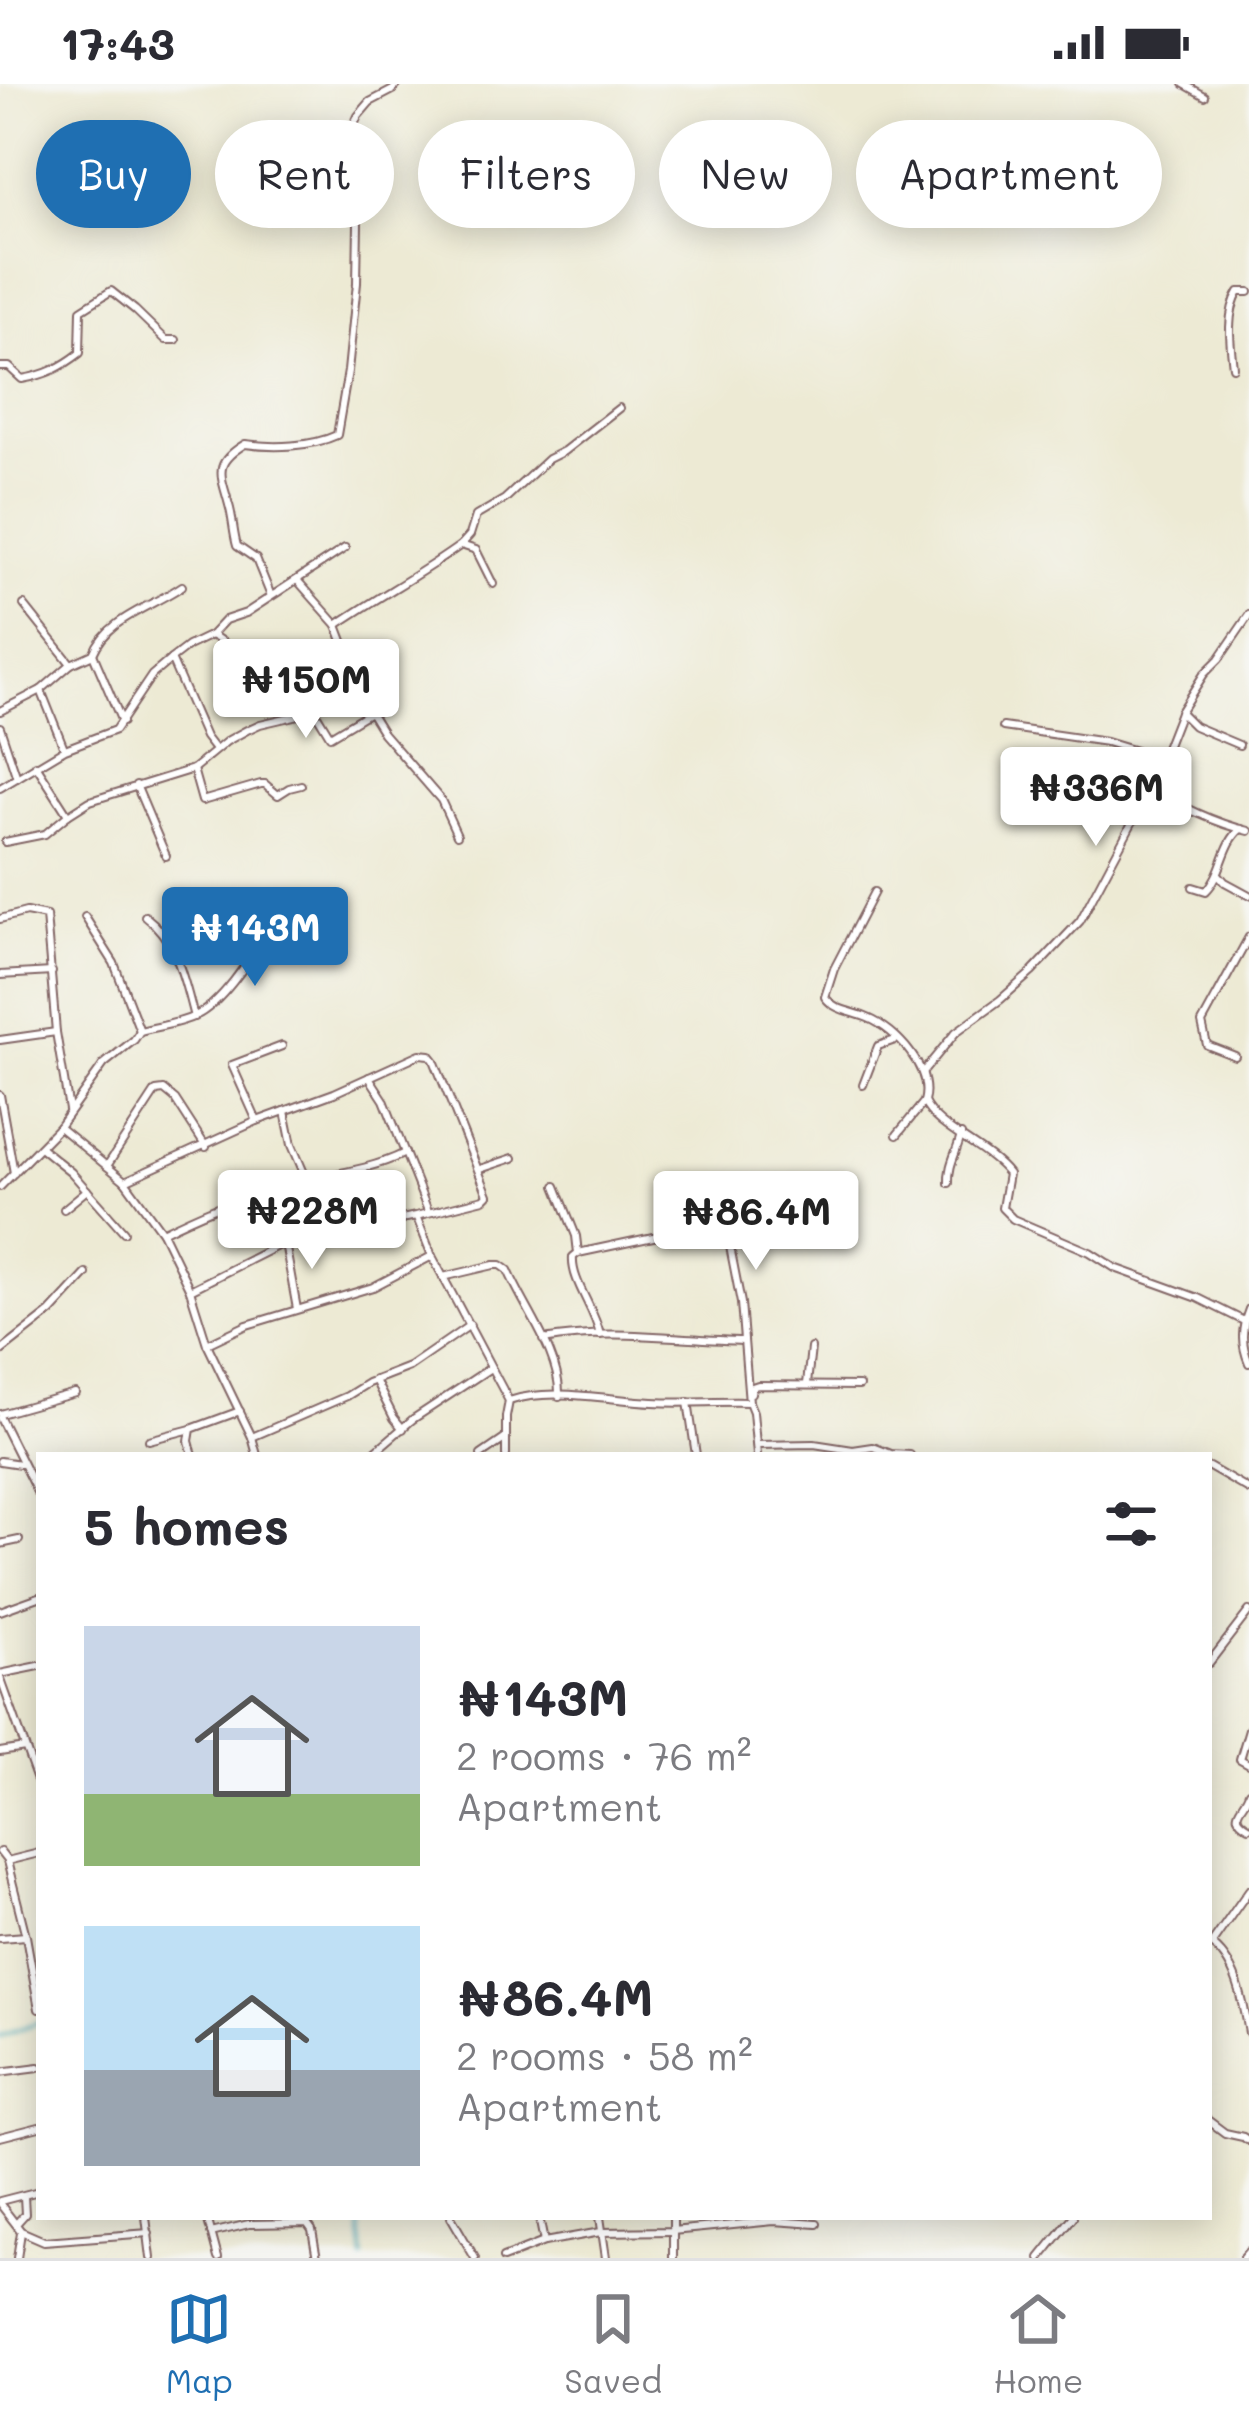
<!DOCTYPE html>
<html lang="en">
<head>
<meta charset="utf-8">
<style>
	body { margin:0; font-family:Mali,sans-serif; background:#f2f2f3; color:#2b2b33; height:100vh; display:flex; flex-direction:column; font-size:45px; white-space:nowrap }
	* { box-sizing:border-box; margin:0 }
	p { font-size:39px; color:#7c7c81 }
	.icon { flex:none; width:66px; height:66px; fill:none; stroke:currentColor; stroke-width:2; stroke-linecap:round; stroke-linejoin:round }
	.map { position:relative; flex:1; overflow:hidden }
	.side { position:absolute; left:36px; top:1368px; width:1176px; height:768px; display:flex; flex-direction:column; background:#fff; border-radius:0px; box-shadow:0 6px 30px #0003 }
	.side>* { flex:none }
	.top-card { position:absolute; left:36px; top:36px; width:1179px; height:108px; display:flex; gap:24px }
	.price { position:absolute; translate:-50% -102px; padding:0 27px; border-radius:12px; background:#fff; color:#222; font-size:39px; line-height:78px; filter:drop-shadow(0 3px 6px #0008) }
	.price::after { content:''; position:absolute; left:50%; top:72px; width:36px; height:27px; margin-left:-18px; background:inherit; clip-path:polygon(0 0,100% 0,50% 100%) }
	.price.current { background:#1f6fb2; color:#fff }
	ul { padding:0; list-style:none }
	li { display:flex; align-items:center; gap:36px; height:300px; padding:0 48px }
	li span { display:grid; place-items:center; flex:none; width:336px; height:240px; border-radius:0px; color:#555 }
	li>.icon { margin-inline-start:auto }
	span .icon { width:144px; height:144px; fill:#fffc; stroke-width:1 }
	li b { font-size:51px }
	h2 { display:flex; justify-content:space-between; align-items:center; height:144px; padding:0 48px; font-size:51px }
	.pill { padding:0 42px; border-radius:54px; background:#fff; box-shadow:0 6px 30px #0003; font-size:42px; line-height:108px }
	.pill.current { background:#1f6fb2; color:#fff }
	.status { display:flex; justify-content:space-between; align-items:center; height:84px; padding:0 60px; background:#fff; direction:ltr }
	.status svg { height:33px; fill:currentColor }
	.menu { display:flex; justify-content:space-around; align-items:center; height:168px; border-top:3px solid #e1e1e2; background:#fff; font-size:33px; color:#7c7c81 }
	.menu a { display:grid; justify-items:center; gap:6px }
	.menu .current { color:#1f6fb2 }
	.map>svg:first-child { display:block }
	.lines { fill:none; stroke-linecap:round; stroke-linejoin:round }
	.stream { stroke:#3eaabd; stroke-width:3 }
	.minor-casing { stroke:#836666; stroke-width:10 }
	.minor { stroke:#fff; stroke-width:6 }
</style>
</head>
<body>
<div class="status"><b>17:43</b><svg viewBox="0 0 49 12"><path d="M0 12V9h3v3zM5 12V6h3v6zM10 12V3h3v9zM15 12V0h3v12zM26 1h20v11H26zM47 4h2v5h-2z"/></svg></div>
<div class="map">
<svg width="1249" height="2174" viewBox="0 0 1249 2174">
	<rect width="100%" height="100%" fill="#f6f6f2"/>
	<filter id="ink" filterUnits="userSpaceOnUse"><feTurbulence type="fractalNoise" baseFrequency=".00833" numOctaves="2"/><feDisplacementMap in="SourceGraphic" scale="24" xChannelSelector="R" yChannelSelector="G"/><feConvolveMatrix kernelMatrix="1 2 1 2 8 2 1 2 1" color-interpolation-filters="sRGB"/></filter>
	<filter id="wash" filterUnits="userSpaceOnUse"><feTurbulence type="fractalNoise" baseFrequency=".004" numOctaves="4" result="noise"/><feDisplacementMap in="SourceGraphic" scale="48" xChannelSelector="R" yChannelSelector="G"/><feGaussianBlur stdDeviation="2.7" result="paint"/><feColorMatrix in="noise" values="0 0 0 0 0 0 0 0 0 0 0 0 0 0 0 0 0 1.4 0 .05"/><feComposite in="paint" operator="in"/></filter>
	<g filter="url(#wash)">
		<rect width="100%" height="100%" fill="#edead4"/>
		<g class="lines">
			<!-- stream -->
			<g class="stream">
				<polyline points="0,1952 39,1938"/>
				<polyline points="356,2133 359,2137 364,2174"/>
			</g>
		</g>
	</g>
	<g filter="url(#ink)">
		<g class="lines">
			<defs>
				<g id="minor">
					<polyline points="1184,0 1205,12"/>
					<path d="M0 283H9L22 295C46 291 62 283 80 269L81 226 111 207 135 226 166 256H176"/>
					<path d="M1233 283C1230 258 1226 229 1239 208H1249"/>
					<polyline points="461,461 470,451 476,432 505,415 548,375 564,367 619,324"/>
					<polyline points="297,496 337,541 370,628 383,649 441,716 457,751"/>
					<path d="M271 512 256 475 237 462C233 448 233 434 229 421 221 390 212 380 245 360 274 364 311 363 337 351L348 287 357 199 358 139 353 109 357 91V64L353 43 358 32 370 18 393 6 398 0"/>
					<polyline points="24,521 71,580"/>
					<path d="M337 541C378 513 421 490 461 461L476 466 493 500"/>
					<path d="M211 551C230 560 242 578 255 595L263 593"/>
					<polyline points="93,570 122,638"/>
					<polyline points="171,575 205,653 215,666"/>
					<polyline points="41,606 64,664"/>
					<path d="M0 627 41 606 71 580 93 570C107 534 152 523 182 502"/>
					<polyline points="1180,628 1194,642 1239,661"/>
					<polyline points="0,643 17,694"/>
					<polyline points="1003,643 1106,658 1162,675"/>
					<polyline points="193,685 202,717 261,700 265,700 278,711 289,704 301,701"/>
					<polyline points="136,701 166,772"/>
					<polyline points="1058,702 1099,723 1137,729"/>
					<polyline points="0,704 65,665 115,646 152,591 171,575 188,562 211,551 225,536 246,529 345,464"/>
					<path d="M1150 705C1182 722 1214 739 1249 747"/>
					<polyline points="68,731 90,717 193,685 227,657 247,646 260,640 303,630 313,624 330,652 370,628"/>
					<polyline points="5,758 45,750 68,731 36,681"/>
					<polyline points="1219,791 1225,798 1249,811"/>
					<path d="M1193 803 1206 807C1223 790 1223 759 1241 745"/>
					<path d="M874 808 834 885 825 913C835 927 852 927 868 934 897 946 933 986 924 1018 936 1045 987 1063 1008 1090L1002 1124 1013 1135 1090 1168 1115 1184 1198 1214 1244 1237"/>
					<path d="M145 832C177 856 184 896 194 933"/>
					<polyline points="85,833 114,879 140,947"/>
					<polyline points="0,835 26,828 46,832 56,948 69,1026"/>
					<polyline points="0,891 52,888"/>
					<polyline points="0,956 56,948"/>
					<polyline points="1235,972 1207,961 1202,939 1249,853"/>
					<polyline points="923,988 956,948 1000,916 1032,888 1080,837 1150,705 1180,628 1204,590 1219,575 1249,531"/>
					<polyline points="369,993 384,1016 428,1127"/>
					<polyline points="863,1001 878,962 898,955"/>
					<polyline points="0,1011 14,1089"/>
					<polyline points="285,1027 292,1061 307,1096"/>
					<polyline points="257,1037 232,981 282,962"/>
					<polyline points="59,1043 125,1097 162,1148 190,1206 207,1260 252,1353 257,1371"/>
					<polyline points="897,1051 924,1018"/>
					<polyline points="40,1063 71,1088 124,1148"/>
					<polyline points="107,1082 156,1007 164,1006 175,1015 206,1063"/>
					<polyline points="480,1085 513,1074"/>
					<polyline points="319,1095 339,1148"/>
					<polyline points="125,1097 257,1037 334,1009 420,970 430,971 434,976 488,1111 484,1115 416,1132 279,1161 190,1206"/>
					<path d="M949 1099C948 1080 957 1069 961 1051"/>
					<path d="M556 1102 576 1152 578 1169 573 1173C571 1197 594 1223 600 1251"/>
					<path d="M0 1103 59 1043 104 980 134 956 140 947C158 942 179 940 195 932 225 918 256 865 274 838"/>
					<polyline points="64,1125 87,1106"/>
					<polyline points="417,1134 432,1172 509,1317 506,1333 506,1371"/>
					<path d="M162 1148C202 1128 243 1111 286 1100 326 1090 367 1088 405 1069"/>
					<polyline points="285,1159 297,1225"/>
					<polyline points="578,1169 653,1153 722,1142 727,1147 741,1219 749,1318"/>
					<path d="M443 1193 494 1181H501L508 1186C524 1224 561 1271 559 1312"/>
					<path d="M1249 1225C1241 1245 1241 1260 1249 1279"/>
					<path d="M543 1256C610 1244 676 1255 743 1257"/>
					<polyline points="207,1260 247,1241 373,1203 432,1172"/>
					<polyline points="0,1268 51,1228 86,1190"/>
					<polyline points="375,1296 394,1334 403,1345"/>
					<polyline points="807,1300 811,1264"/>
					<polyline points="751,1309 752,1303 758,1301 859,1302"/>
					<path d="M509 1317C550 1303 610 1316 653 1318 685 1320 717 1317 749 1318L753 1328 757 1371"/>
					<polyline points="688,1318 696,1371"/>
					<polyline points="0,1330 75,1309"/>
					<polyline points="0,1334 39,1412"/>
					<polyline points="252,1353 347,1312 368,1299 409,1283 470,1241"/>
					<polyline points="149,1356 191,1345"/>
					<polyline points="757,1361 814,1360 853,1366 873,1363 891,1370 910,1371"/>
					<polyline points="193,1371 189,1357 191,1345 240,1327"/>
					<polyline points="371,1371 413,1335 489,1285"/>
					<polyline points="481,1371 506,1354"/>
					<polyline points="0,1377 20,1380"/>
					<polyline points="1209,1383 1249,1406"/>
					<polyline points="0,1460 19,1456"/>
					<polyline points="0,1527 39,1513"/>
					<polyline points="1209,1579 1249,1527"/>
					<polyline points="0,1590 39,1582"/>
					<polyline points="0,1593 39,1702"/>
					<polyline points="1249,1645 1240,1675 1249,1680"/>
					<polyline points="0,1668 25,1664"/>
					<path d="M1249 1708C1244 1724 1226 1730 1249 1743"/>
					<polyline points="0,1768 7,1777 26,1852 39,1925"/>
					<polyline points="7,1777 39,1769"/>
					<polyline points="0,1854 26,1852"/>
					<path d="M1209 1859C1236 1875 1244 1920 1249 1949"/>
					<polyline points="1212,1859 1249,1806"/>
					<polyline points="0,1988 39,1983"/>
					<polyline points="1209,2037 1225,2049 1243,2053 1249,2057"/>
					<polyline points="0,2053 39,2043"/>
					<polyline points="0,2117 39,2107"/>
					<polyline points="0,2120 21,2147 44,2157 149,2149"/>
					<polyline points="146,2133 151,2174"/>
					<polyline points="207,2133 218,2174"/>
					<polyline points="451,2133 475,2174"/>
					<polyline points="539,2133 544,2158"/>
					<polyline points="600,2133 606,2174"/>
					<polyline points="673,2133 673,2174"/>
					<polyline points="16,2140 25,2130 24,2112"/>
					<polyline points="211,2149 249,2140 307,2139 312,2146 317,2174"/>
					<polyline points="17,2174 21,2148"/>
					<polyline points="503,2174 544,2158 601,2148 672,2147 774,2137 817,2140"/>
					<polyline points="1040,2174 1073,2133"/>
					<polyline points="1243,2174 1249,2167"/>
				</g>
			</defs>
			<!-- minor casing -->
			<use href="#minor" class="minor-casing"/>
			<!-- minor -->
			<use href="#minor" class="minor"/>
		</g>
	</g>
</svg>
<b class="price" style="left:306px;top:657px">₦150M</b>
<b class="price" style="left:1096px;top:765px">₦336M</b>
<b class="price current" style="left:255px;top:905px">₦143M</b>
<b class="price" style="left:312px;top:1188px">₦228M</b>
<b class="price" style="left:756px;top:1189px">₦86.4M</b>
<div class="top-card">
<a class="pill current">Buy</a>
<a class="pill">Rent</a>
<a class="pill">Filters</a>
<a class="pill">New</a>
<a class="pill">Apartment</a>
</div>
<section class="side">
<h2>5 homes<svg class="icon" aria-label="filters" viewBox="0 0 24 24"><path d="M4 7h16M4 17h16"/><circle cx="9" cy="7" r="2"/><circle cx="15" cy="17" r="2"/></svg></h2>
<ul>
<li><span style="background:linear-gradient(#c9d6e8 70%,#8fb573 0)"><svg class="icon" aria-label="home" viewBox="0 0 24 24"><path d="M3 11l9-7 9 7M6 9v11h12V9"/></svg></span><div><b>₦143M</b><p>2 rooms · 76 m²</p><p>Apartment</p></div></li>
<li><span style="background:linear-gradient(#bfe0f5 60%,#9aa5b1 0)"><svg class="icon" aria-label="home" viewBox="0 0 24 24"><path d="M3 11l9-7 9 7M6 9v11h12V9"/></svg></span><div><b>₦86.4M</b><p>2 rooms · 58 m²</p><p>Apartment</p></div></li>
</ul>
</section>
</div>
<nav class="menu">
<a class="current"><svg class="icon" aria-label="map" viewBox="0 0 24 24"><path d="M3 6l6-2 6 2 6-2v14l-6 2-6-2-6 2zM9 4v14M15 6v14"/></svg>Map</a>
<a><svg class="icon" aria-label="saved" viewBox="0 0 24 24"><path d="M7 4h10v16l-5-4-5 4z"/></svg>Saved</a>
<a><svg class="icon" aria-label="home" viewBox="0 0 24 24"><path d="M3 11l9-7 9 7M6 9v11h12V9"/></svg>Home</a>
</nav>
</body>
</html>
